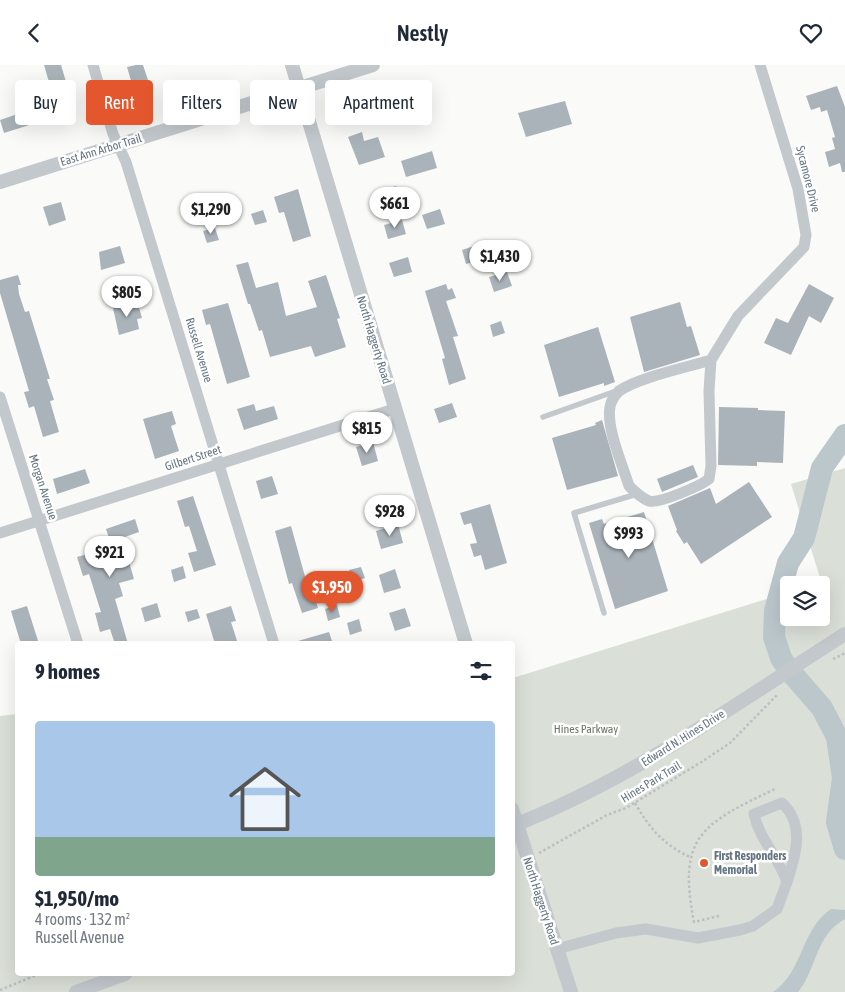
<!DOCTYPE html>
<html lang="en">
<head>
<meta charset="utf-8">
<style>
	body { margin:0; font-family:"Asap Condensed",sans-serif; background:#f6f6f7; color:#1f2937; height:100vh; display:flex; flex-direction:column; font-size:19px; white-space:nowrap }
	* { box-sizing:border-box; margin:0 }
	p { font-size:16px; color:#747a83 }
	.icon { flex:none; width:28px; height:28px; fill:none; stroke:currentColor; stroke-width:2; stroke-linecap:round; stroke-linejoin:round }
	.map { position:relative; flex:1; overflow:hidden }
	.sheet { position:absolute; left:15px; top:576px; width:500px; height:335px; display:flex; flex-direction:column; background:#fff; border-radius:5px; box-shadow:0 5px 20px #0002 }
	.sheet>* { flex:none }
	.banner { position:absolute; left:15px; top:15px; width:500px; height:45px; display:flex; gap:10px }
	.controls { position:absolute; left:780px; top:511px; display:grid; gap:10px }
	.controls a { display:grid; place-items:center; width:50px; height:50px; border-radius:5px; background:#fff; box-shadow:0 5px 20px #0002; font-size:25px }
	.price { position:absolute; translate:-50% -42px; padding:0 11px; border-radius:18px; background:#fff; color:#222; font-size:16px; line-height:32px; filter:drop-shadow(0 1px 2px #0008) }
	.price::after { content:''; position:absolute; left:50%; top:30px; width:15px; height:11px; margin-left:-8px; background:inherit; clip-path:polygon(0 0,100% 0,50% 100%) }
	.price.active { background:#e4572e; color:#fff }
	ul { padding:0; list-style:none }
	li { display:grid; align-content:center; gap:10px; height:265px; padding:0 20px }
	li span { display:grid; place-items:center; height:155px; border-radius:5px; color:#555 }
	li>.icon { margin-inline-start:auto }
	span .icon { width:90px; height:90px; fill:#fffc; stroke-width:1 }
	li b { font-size:21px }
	h2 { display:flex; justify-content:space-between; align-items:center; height:60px; padding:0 20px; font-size:21px }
	.chip { padding:0 18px; border-radius:5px; background:#fff; box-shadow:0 5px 20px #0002; font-size:18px; line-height:45px }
	.chip.active { background:#e4572e; color:#fff }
	header { display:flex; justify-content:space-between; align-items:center; height:65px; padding:0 20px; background:#fff; font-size:22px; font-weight:600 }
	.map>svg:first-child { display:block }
	.green { fill:#dadfd7 }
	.water { fill:#bbc7cb }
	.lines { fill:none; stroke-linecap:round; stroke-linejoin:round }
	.river { stroke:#bbc7cb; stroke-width:22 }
	.building { fill:#aab3b9 }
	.path { stroke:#bbbfc2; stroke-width:2.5; stroke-dasharray:2.5 2.5; stroke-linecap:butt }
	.service { stroke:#c3c8cc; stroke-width:5.5 }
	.minor { stroke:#c3c8cc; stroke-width:11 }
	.tertiary { stroke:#c3c8cc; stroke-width:14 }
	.poi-dot { fill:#e4572e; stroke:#fff; stroke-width:2 }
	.labels { text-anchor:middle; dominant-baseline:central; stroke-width:5; stroke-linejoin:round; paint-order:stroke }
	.street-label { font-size:12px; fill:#657683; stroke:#fff }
	.park-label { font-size:12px; fill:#687a64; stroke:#fff }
	.poi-label { font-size:12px; font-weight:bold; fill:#657683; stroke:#fff; text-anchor:start }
</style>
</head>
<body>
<header><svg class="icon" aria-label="back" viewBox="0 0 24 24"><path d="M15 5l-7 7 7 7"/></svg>Nestly<svg class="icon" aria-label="heart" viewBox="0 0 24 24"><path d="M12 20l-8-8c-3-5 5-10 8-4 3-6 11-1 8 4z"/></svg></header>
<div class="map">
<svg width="845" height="927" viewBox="0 0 845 927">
	<rect width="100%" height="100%" fill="#fafaf8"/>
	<!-- green -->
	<polygon class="green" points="845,403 845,927 0,927 0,651 17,649 18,909 512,909 513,613 789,527 789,552 821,552 821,520 811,520 821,516 791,419"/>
	<!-- water -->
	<path class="water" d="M831 844 845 845V854C815 870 817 904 798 927H773C803 907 801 864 831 844Z"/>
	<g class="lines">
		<!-- river -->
		<polyline class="river" points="845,370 822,403 804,473 788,498 775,546 774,572 781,593 789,605 822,643 837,672 843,713 837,757 845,784"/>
	</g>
	<!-- building -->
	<g class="building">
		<polygon points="44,0 61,0 75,47 59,51"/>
		<polygon points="136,0 143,0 150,21 134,26 127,2"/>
		<polygon points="837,21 845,42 845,107 842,107 840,98 829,102 825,87 835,84 832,73 835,72 827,45 821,47 820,42 811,45 806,31"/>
		<polygon points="565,36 572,59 526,72 518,48"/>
		<polygon points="35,43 39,57 4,68 0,55"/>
		<polygon points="362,67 364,76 378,72 385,92 359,100 348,72"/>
		<polygon points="432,86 437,103 406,112 401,96"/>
		<polygon points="396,121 401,135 383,141 378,127"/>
		<polygon points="298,124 311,171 293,177 284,147 279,148 274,132"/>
		<polygon points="61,137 66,155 49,161 43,142"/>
		<polygon points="440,144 445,159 427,164 422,150"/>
		<polygon points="263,145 267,157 255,160 251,149"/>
		<polygon points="402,155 406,169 388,174 384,160"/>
		<polygon points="215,163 219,175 207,178 203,166"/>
		<polygon points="480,179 484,194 466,199 462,185"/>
		<polygon points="120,181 125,198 101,205 99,187"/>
		<polygon points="408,192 412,207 394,212 389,198"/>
		<polygon points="248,197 256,223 278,217 286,251 317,242 308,216 326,210 340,253 337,254 346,282 315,292 311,281 270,292 262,265 259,266 250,239 248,239 236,200"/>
		<polygon points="507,207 512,221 494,227 489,212"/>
		<polygon points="18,210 21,220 18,220 19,229 25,247 29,246 50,314 47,314 54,335 50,336 59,367 43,372 34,341 29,343 24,327 29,326 0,228 0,215"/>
		<polygon points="446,219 448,225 452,223 456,233 446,236 458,271 453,272 466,314 449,320 442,294 445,293 425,226"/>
		<polygon points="809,219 834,233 821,258 809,251 791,290 764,278 776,253 788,258"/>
		<polygon points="137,236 142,253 137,254 139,264 119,270 113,243"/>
		<polygon points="680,237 687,262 691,261 700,290 644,307 630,252"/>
		<polygon points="228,238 250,312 227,319 210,259 206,260 202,245"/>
		<polygon points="501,256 505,268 493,272 490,260"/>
		<polygon points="598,262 615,317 604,321 604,318 559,332 544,280"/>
		<polygon points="452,338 457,352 439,358 434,344"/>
		<polygon points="254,339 256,346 274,341 278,354 244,365 237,344"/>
		<polygon points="719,342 758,343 758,345 785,346 783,398 757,397 757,401 718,400"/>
		<polygon points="172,346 176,359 171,361 179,386 155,394 143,354"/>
		<polygon points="602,355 618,411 567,425 552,373 596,360 595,358"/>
		<polygon points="373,377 378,396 362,401 356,382"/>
		<polygon points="693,400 698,412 662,427 657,414"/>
		<polygon points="85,404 90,418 57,429 53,414"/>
		<polygon points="272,411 278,429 261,434 256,416"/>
		<polygon points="749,417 772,452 701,499 687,477 684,479 676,466 677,465 668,441 710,423 716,439"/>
		<polygon points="193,431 216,500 194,507 188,488 197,486 189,461 185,462 177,436"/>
		<polygon points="490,439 507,498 485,505 481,490 474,492 470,479 477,478 471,458 464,460 460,448"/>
		<polygon points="644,447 668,526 615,544 589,458 602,454 604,459"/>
		<polygon points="135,454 139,467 122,473 134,514 119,518 123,531 115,534 128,579 115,579 110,564 100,567 95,548 101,547 89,509 83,511 77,492 112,482 106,464"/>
		<polygon points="398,459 403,478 381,484 376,466"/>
		<polygon points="291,461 309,526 312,525 318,543 302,548 292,518 289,519 275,466"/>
		<polygon points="183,501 186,513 174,517 171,505"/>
		<polygon points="361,502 365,513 353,517 349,505"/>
		<polygon points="395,504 401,523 384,528 379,510"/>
		<polygon points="157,538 161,552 145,557 141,543"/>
		<polygon points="337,540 340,552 328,556 325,544"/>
		<polygon points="27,541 39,579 21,579 11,546"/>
		<polygon points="231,541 236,556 231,557 238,579 215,579 206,549"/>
		<polygon points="405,543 411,561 395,566 389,548"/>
		<polygon points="197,544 200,553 188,557 185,547"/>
		<polygon points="359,554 362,566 350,570 347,558"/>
		<polygon points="329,567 333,579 299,579 298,576"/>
	</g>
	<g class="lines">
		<!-- path -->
		<g class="path">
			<polyline points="833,594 845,588"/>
			<path d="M635 738C649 763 664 780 690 792"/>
			<polyline points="539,788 607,750 626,743 703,696 730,678 778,629"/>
			<path d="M719 851 694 857C677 771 702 759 775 724"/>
			<polyline points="0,925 39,909"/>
		</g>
		<!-- service -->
		<g class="service">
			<polyline points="543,352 616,326"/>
			<polyline points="604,548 574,448 637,429"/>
		</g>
		<!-- minor -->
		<g class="minor">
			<polyline points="93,0 113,69 126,97 274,579"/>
			<path d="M711 295C688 302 637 313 619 326 614 331 611 335 610 342 606 363 623 401 629 421 635 427 641 433 649 436 659 439 700 421 709 414L711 401 709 326 711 295 738 251 804 182 806 170 798 124 760 0"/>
			<polyline points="0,332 78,579"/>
			<polyline points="0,468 394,344"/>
			<path d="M782 738C806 760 795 792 787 817 779 792 760 776 754 749Z"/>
			<polyline points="557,884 616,868 646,864 698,873 740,865 753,861 777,844 787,817"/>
		</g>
		<!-- tertiary -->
		<g class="tertiary">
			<polyline points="292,0 466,579"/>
			<polyline points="0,117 373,0"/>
			<polyline points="512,744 571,927"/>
			<path d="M512 761C633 714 737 638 845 569"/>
			<polyline points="76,927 125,909"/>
		</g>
	</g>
	<!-- markers -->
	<circle class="poi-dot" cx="704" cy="798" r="5"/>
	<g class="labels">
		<!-- street labels -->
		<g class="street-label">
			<text transform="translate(101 85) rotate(-17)">East Ann Arbor Trail</text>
			<text transform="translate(808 114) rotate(76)">Sycamore Drive</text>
			<text transform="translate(374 275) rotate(73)">North Haggerty Road</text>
			<text transform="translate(199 285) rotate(73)">Russell Avenue</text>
			<text transform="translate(193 393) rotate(-18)">Gilbert Street</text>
			<text transform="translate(43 422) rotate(72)">Morgan Avenue</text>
			<text transform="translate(683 673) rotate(-32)">Edward N. Hines Drive</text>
			<text transform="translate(651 717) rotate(-31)">Hines Park Trail</text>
			<text transform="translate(541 836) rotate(72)">North Haggerty Road</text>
		</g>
		<!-- park labels -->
		<g class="park-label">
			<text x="586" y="664">Hines Parkway</text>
		</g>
		<!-- poi labels -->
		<g class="poi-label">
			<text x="714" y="791">First Responders<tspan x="714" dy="14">Memorial</tspan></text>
		</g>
	</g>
</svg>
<div class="controls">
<a><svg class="icon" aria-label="layers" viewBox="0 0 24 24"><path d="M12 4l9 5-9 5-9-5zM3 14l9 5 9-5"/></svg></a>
</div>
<b class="price" style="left:395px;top:164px">$661</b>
<b class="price" style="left:211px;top:170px">$1,290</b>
<b class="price" style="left:500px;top:217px">$1,430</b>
<b class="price" style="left:127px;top:253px">$805</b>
<b class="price" style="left:367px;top:389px">$815</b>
<b class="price" style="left:390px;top:472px">$928</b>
<b class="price" style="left:629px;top:494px">$993</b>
<b class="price" style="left:110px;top:513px">$921</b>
<b class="price active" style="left:332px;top:548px">$1,950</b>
<div class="banner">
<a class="chip">Buy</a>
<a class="chip active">Rent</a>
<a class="chip">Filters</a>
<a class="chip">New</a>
<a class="chip">Apartment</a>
</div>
<section class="sheet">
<h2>9 homes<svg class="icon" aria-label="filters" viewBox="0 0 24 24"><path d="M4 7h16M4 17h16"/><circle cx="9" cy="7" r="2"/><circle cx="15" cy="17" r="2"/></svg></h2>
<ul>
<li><span style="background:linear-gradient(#a9c7e8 75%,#7fa58c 0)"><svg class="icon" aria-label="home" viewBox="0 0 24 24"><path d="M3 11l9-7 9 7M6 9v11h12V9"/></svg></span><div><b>$1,950/mo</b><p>4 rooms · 132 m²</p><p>Russell Avenue</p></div></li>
</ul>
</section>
</div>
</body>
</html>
